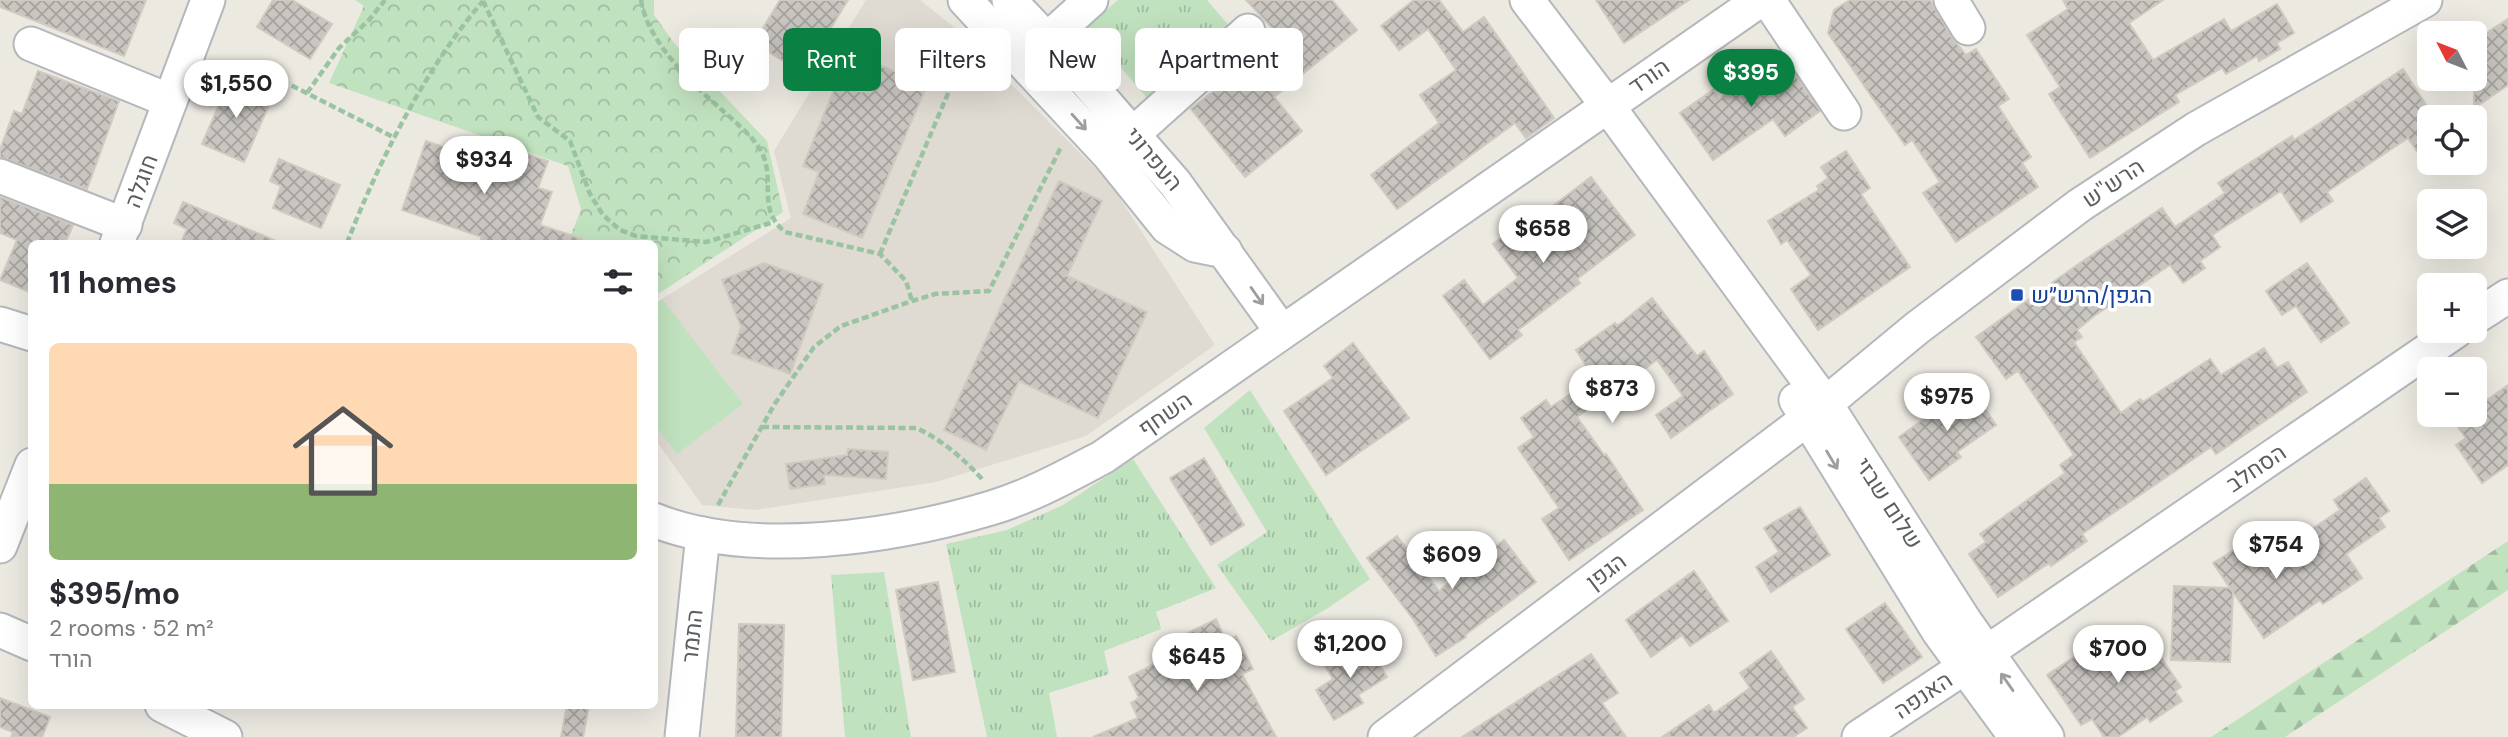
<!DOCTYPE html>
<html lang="en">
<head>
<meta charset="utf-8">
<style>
	body { margin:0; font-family:"DM Sans",Heebo,sans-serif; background:#f2f2f3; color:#2b2b33; height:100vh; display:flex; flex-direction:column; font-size:26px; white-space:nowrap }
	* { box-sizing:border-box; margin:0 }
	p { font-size:23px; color:#7c7c81 }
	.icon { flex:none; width:38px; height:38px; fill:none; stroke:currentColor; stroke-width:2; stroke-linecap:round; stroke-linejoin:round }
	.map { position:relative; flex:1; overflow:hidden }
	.panel { position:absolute; left:28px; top:240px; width:630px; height:469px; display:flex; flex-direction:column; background:#fff; border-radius:10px; box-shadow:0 7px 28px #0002 }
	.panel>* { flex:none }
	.guide { position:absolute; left:679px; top:28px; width:665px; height:63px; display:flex; gap:14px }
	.needle { width:46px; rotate:312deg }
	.tools { position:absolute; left:2417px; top:21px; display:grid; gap:14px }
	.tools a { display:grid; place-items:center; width:70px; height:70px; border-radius:10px; background:#fff; box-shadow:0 7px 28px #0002; font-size:35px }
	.price { position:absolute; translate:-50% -60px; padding:0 16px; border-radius:24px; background:#fff; color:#222; font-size:23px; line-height:46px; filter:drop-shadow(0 2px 4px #0008) }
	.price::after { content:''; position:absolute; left:50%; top:42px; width:21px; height:16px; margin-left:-10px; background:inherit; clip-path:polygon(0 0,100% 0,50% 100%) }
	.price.current { background:#0b8043; color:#fff }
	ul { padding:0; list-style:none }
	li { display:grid; align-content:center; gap:14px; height:371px; padding:0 21px }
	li+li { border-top:2px solid #e1e1e2 }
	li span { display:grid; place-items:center; height:217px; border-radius:10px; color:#555 }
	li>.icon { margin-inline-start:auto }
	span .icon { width:126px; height:126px; fill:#fffc; stroke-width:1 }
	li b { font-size:30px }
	h2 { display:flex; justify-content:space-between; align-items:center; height:84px; padding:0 21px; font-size:30px }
	.chip { padding:0 24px; border-radius:10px; background:#fff; box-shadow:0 7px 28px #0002; font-size:24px; line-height:63px }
	.chip.current { background:#0b8043; color:#fff }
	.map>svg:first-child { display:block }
	.education { fill:#dfdad2 }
	.grass { fill:url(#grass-tufts) }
	.forest { fill:url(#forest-firs) }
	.park { fill:url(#park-crowns) }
	.pitch { fill:#c1e2bf }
	.building { fill:url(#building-cross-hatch); stroke:#d0cac0; stroke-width:2 }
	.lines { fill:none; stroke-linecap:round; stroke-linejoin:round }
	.minor-casing { stroke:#b4b7bb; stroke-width:37 }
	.path { stroke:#99c3a1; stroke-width:4.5; stroke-dasharray:7 3.5; stroke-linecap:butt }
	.minor { stroke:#fff; stroke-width:33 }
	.oneway { stroke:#9c9ea0 }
	.transit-dot { fill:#1a4fb4; stroke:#fff; stroke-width:2.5 }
	.labels { text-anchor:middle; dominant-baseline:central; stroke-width:7; stroke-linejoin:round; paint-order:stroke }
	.street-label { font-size:23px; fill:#5a5e61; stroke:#fff }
	.transit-label { font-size:23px; fill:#164399; stroke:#fff; text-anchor:start }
</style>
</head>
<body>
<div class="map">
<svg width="2508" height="737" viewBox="0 0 2508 737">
	<defs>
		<pattern id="grass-tufts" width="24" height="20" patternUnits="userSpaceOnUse" patternTransform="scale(1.75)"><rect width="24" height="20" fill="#c1e2bf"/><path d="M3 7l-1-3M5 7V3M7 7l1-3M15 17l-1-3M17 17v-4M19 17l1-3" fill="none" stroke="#a0ba9f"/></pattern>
		<pattern id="forest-firs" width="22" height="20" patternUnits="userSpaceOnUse" patternTransform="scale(1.75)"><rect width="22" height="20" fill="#c1e2bf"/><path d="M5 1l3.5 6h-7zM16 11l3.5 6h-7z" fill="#a0ba9f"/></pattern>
		<pattern id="park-crowns" width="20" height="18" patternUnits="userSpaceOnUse" patternTransform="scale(1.75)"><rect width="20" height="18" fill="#c1e2bf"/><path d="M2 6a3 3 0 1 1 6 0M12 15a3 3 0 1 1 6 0" fill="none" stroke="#a0ba9f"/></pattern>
		<pattern id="building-cross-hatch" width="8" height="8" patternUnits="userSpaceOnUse" patternTransform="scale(1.75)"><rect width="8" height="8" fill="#c9c5c0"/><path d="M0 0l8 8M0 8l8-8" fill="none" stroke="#a6a39f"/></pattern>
	</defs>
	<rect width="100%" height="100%" fill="#ece9e1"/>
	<!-- education -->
	<polygon class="education" points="866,0 920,0 955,28 1110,183 1215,345 1086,436 936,482 755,510 702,505 655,439 654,304 791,218 774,151"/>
	<!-- grass -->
	<g class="grass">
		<polygon points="1118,0 1207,0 1230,27 1147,98 1086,27"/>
		<polygon points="1250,390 1370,579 1328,608 1271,641 1217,565 1267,532 1204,428"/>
		<polygon points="1133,459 1216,588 1156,612 1161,629 1104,651 1109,674 1049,693 1057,737 987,737 946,544 1007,530 1063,505"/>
		<polygon points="884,572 911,737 845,737 831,575"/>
	</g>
	<!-- forest -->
	<polygon class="forest" points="2508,541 2508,590 2285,737 2211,737"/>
	<!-- park -->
	<polygon class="park" points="355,0 654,0 654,15 674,43 767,141 783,212 655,296 654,243 568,243 581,209 568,166 329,83 364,6"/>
	<!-- pitch -->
	<polygon class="pitch" points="662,299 743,404 677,454 655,425 655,305"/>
	<!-- building -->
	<g class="building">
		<polygon points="0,0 146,0 124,56 0,7"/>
		<polygon points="273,0 292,0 332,24 310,59 257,27"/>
		<polygon points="780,0 848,0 803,73 754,43"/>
		<polygon points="1246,0 1332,0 1357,30 1274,97 1302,131 1245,177 1191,109 1277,40 1271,31 1273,29"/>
		<polygon points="1414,0 1439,0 1463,32 1484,17 1554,118 1526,138 1515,123 1397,209 1371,175 1439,123 1420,95 1456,70 1428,29 1399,50 1381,26"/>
		<polygon points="1596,0 1689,0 1624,43"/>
		<polygon points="1850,0 1930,0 1952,38 1966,55 1976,49 2009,99 1998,106 2031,157 2022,163 2038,187 1956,242 1923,193 1940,182 1912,140 1905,145 1828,33 1834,10"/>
		<polygon points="2063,0 2163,0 2129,23 2153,60 2224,19 2231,31 2277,4 2294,33 2277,43 2280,49 2259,61 2257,56 2226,74 2222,68 2175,95 2179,102 2090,158 2049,94 2060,87 2027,35 2068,9"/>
		<polygon points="2508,19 2508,85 2474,108 2474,41"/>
		<polygon points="1782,55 1820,111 1785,136 1773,119 1713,160 1680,113 1713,90 1719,99"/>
		<polygon points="874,63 927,85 862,238 803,214 819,172 803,166 837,82 862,92"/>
		<polygon points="2403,69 2429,109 2429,169 2408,138 2327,192 2333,201 2301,222 2281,191 2212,235 2220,247 2200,261 2205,268 2183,283 2170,265 2094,316 2077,330 2082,337 2074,342 2121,413 2140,399 2143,402 2210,359 2221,375 2264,348 2277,368 2288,362 2307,392 2216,454 2211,447 2082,534 2087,541 2051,566 2049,563 1998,597 1969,554 1986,542 1980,534 2065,473 2060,465 2074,455 2018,371 2006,379 1976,337 2080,263 2162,208 2175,227 2225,193 2218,183 2292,136 2294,140"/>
		<polygon points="38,71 119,101 87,189 0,157 0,150 14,111 22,114"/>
		<polygon points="232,75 258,87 253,98 269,105 244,162 202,144"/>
		<polygon points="426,141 494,165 501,145 548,161 538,188 552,192 540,225 582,239 581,243 479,243 482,237 402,210"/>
		<polygon points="1846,151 1870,188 1861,194 1910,267 1818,330 1791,289 1811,275 1787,240 1781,244 1768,221 1819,190 1817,186 1828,178 1821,167"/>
		<polygon points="279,159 340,185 321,228 273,208 281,186 270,181"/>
		<polygon points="1591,177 1635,235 1577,279 1580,283 1518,330 1522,335 1490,359 1443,296 1464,280 1483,305 1518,278 1493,244 1529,216 1533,221"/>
		<polygon points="1059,181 1102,201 1067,276 1147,312 1098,418 1019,381 986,450 944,430"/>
		<polygon points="0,197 73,225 65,243 32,243 32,293 0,280 17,240 0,233"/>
		<polygon points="183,202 281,243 181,243 187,229 174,223"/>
		<polygon points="764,263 823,284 790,374 732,353 741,327 722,280"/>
		<polygon points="2307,263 2349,323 2321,342 2296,306 2282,315 2266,291"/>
		<polygon points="1652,298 1697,356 1704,351 1733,394 1671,438 1656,415 1683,396 1657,360 1577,417 1604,455 1606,454 1643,510 1569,560 1542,519 1559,508 1518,448 1534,437 1521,418 1546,400 1551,407 1594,378 1576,350 1615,323 1617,326"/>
		<polygon points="1353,343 1409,418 1326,475 1284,411 1333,378 1324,366"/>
		<polygon points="2508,385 2508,465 2482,483 2456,445 2466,438 2455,423 2466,415 2474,415 2474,409"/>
		<polygon points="1970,386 1996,425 1957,452 1961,457 1929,480 1899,437"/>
		<polygon points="848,449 888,452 886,479 824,475 825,484 790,489 786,464 847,455"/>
		<polygon points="1204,458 1244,525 1211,545 1170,478"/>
		<polygon points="2366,478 2389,511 2379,518 2385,527 2346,554 2362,578 2323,604 2320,600 2264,638 2233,592 2230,662 2171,660 2174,586 2230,588 2213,563 2237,548 2251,568 2265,561 2340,510 2334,500"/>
		<polygon points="1800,507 1830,555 1771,592 1756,567 1779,552 1764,528"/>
		<polygon points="1397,536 1439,591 1504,540 1536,582 1465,635 1466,637 1436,656 1413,619 1367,558"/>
		<polygon points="1694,571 1728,621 1690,646 1682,635 1651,657 1626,620"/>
		<polygon points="938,582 955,672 913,680 896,590"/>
		<polygon points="1885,603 1922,657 1883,683 1846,629"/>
		<polygon points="1216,619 1226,641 1236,636 1253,669 1242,674 1276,737 1093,737 1138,718 1131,703 1139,698 1129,677 1193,644 1188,633"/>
		<polygon points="739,624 784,625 781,737 736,737"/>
		<polygon points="2140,626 2181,687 2175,691 2182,701 2150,722 2147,717 2118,737 2104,737 2092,719 2081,725 2047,675 2089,647 2094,655"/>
		<polygon points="1366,642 1387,677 1358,695 1363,703 1334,720 1316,690 1333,679 1325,666"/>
		<polygon points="1771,651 1804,699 1792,707 1807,728 1793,737 1662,737 1709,705 1714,713 1750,688 1740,673"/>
		<polygon points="1591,654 1618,693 1602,703 1626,737 1462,737"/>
		<polygon points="0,698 50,717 42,737 11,737 13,732 0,727"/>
		<polygon points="567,705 589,705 583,737 561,737"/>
	</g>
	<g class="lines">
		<defs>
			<g id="minor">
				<polyline points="965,0 1109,155 1167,227 1195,245 1225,251"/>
				<polyline points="1009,0 1087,82 1175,183 1282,332"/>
				<polyline points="1527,0 1607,105 1825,403 1964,620 2047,737"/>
				<polyline points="1768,0 1844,113"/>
				<polyline points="1951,0 1968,28"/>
				<polyline points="1047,40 1091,0"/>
				<polyline points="31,44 170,101"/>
				<polyline points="1133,134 1248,31"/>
				<polyline points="0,176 125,225"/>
				<polyline points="117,243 208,0"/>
				<polyline points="2474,318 2508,296"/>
				<polyline points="0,324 32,334"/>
				<polyline points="1796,400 1939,632 2016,737"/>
				<path d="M654 520C751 559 894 537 991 508 1031 496 1067 476 1103 457L1760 0"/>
				<polyline points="0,546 32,465"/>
				<polyline points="0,630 32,644"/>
				<polyline points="162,705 225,737"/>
				<polyline points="682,737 703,534"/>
				<polyline points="1385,737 1807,419 1917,328 2080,205 2196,129 2425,0"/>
				<polyline points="1859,737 1986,653 2456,331"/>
			</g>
		</defs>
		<!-- minor casing -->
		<use href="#minor" class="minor-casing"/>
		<!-- path -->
		<g class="path">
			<path d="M641 0C647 41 691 83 722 110 735 122 754 137 762 153 776 182 756 208 785 232L880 254 906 281 912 301"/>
			<polyline points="483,1 538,117 570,141 590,194 603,215 620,230 636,236 706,242 774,222"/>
			<polyline points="273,76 395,138"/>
			<polyline points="307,93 339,48 369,20 385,0"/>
			<path d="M347 243C379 161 426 67 483 1"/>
			<polyline points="880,254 968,46"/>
			<path d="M762 427 917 428C943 441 963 458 982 479"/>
			<polyline points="718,505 774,405 814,347 841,326 912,301 935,294 989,291 1061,147"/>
		</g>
		<!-- minor -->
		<use href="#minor" class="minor"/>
	</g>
	<!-- one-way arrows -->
	<defs><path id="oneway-shaft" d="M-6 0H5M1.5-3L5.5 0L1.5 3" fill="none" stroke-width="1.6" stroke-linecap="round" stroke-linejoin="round" transform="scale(1.75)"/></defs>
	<g class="oneway">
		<use href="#oneway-shaft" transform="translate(1079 122) rotate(48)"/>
		<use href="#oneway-shaft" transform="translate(1257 296) rotate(55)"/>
		<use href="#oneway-shaft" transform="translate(1832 460) rotate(59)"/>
		<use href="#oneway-shaft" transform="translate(2007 682) rotate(-125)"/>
	</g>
	<!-- markers -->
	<rect class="transit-dot" x="2010" y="288" width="14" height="14" rx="3.5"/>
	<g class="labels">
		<!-- street labels -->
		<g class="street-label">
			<text transform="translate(1649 76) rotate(-35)">הורד</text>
			<text transform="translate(1154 159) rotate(50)">העפרוני</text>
			<text transform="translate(141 181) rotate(-70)">חוגלה</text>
			<text transform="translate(2113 183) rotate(-34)">הרש''ש</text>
			<text transform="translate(1165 414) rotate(-35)">השחף</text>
			<text transform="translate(2256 468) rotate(-34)">הסחלב</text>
			<text transform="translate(1889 503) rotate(57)">שלום שבזי</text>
			<text transform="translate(1606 571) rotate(-37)">הגפן</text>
			<text transform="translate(692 636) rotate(-84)">התמר</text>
			<text transform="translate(1923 695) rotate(-34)">האנפה</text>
		</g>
		<!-- transit labels -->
		<g class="transit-label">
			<text x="2031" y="295">הגפן/הרש״ש</text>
		</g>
	</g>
</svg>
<div class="tools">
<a><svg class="needle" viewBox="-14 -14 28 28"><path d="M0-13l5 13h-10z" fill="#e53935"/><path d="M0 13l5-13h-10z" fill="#7c7c81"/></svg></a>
<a><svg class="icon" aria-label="locate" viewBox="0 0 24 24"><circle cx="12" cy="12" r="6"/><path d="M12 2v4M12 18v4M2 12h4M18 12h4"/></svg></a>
<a><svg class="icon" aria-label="layers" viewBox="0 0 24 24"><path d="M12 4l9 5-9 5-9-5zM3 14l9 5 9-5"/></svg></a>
<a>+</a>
<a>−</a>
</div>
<b class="price current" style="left:1751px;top:109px">$395</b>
<b class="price" style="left:236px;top:120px">$1,550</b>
<b class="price" style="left:484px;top:196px">$934</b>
<b class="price" style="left:1543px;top:265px">$658</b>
<b class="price" style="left:1612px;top:425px">$873</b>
<b class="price" style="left:1947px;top:433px">$975</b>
<b class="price" style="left:2276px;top:581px">$754</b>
<b class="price" style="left:1452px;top:591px">$609</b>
<b class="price" style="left:1350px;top:680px">$1,200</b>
<b class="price" style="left:2118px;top:685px">$700</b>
<b class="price" style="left:1197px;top:693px">$645</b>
<div class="guide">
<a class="chip">Buy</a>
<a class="chip current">Rent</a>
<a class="chip">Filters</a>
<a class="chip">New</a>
<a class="chip">Apartment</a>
</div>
<section class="panel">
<h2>11 homes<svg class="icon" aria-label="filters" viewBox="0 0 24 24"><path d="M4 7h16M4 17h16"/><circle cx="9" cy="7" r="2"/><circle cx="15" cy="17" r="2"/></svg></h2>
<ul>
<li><span style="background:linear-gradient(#ffd9b3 65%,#8fb573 0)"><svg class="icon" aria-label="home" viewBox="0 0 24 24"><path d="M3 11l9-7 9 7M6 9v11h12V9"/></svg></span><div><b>$395/mo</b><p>2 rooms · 52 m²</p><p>הורד</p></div></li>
</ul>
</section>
</div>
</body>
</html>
